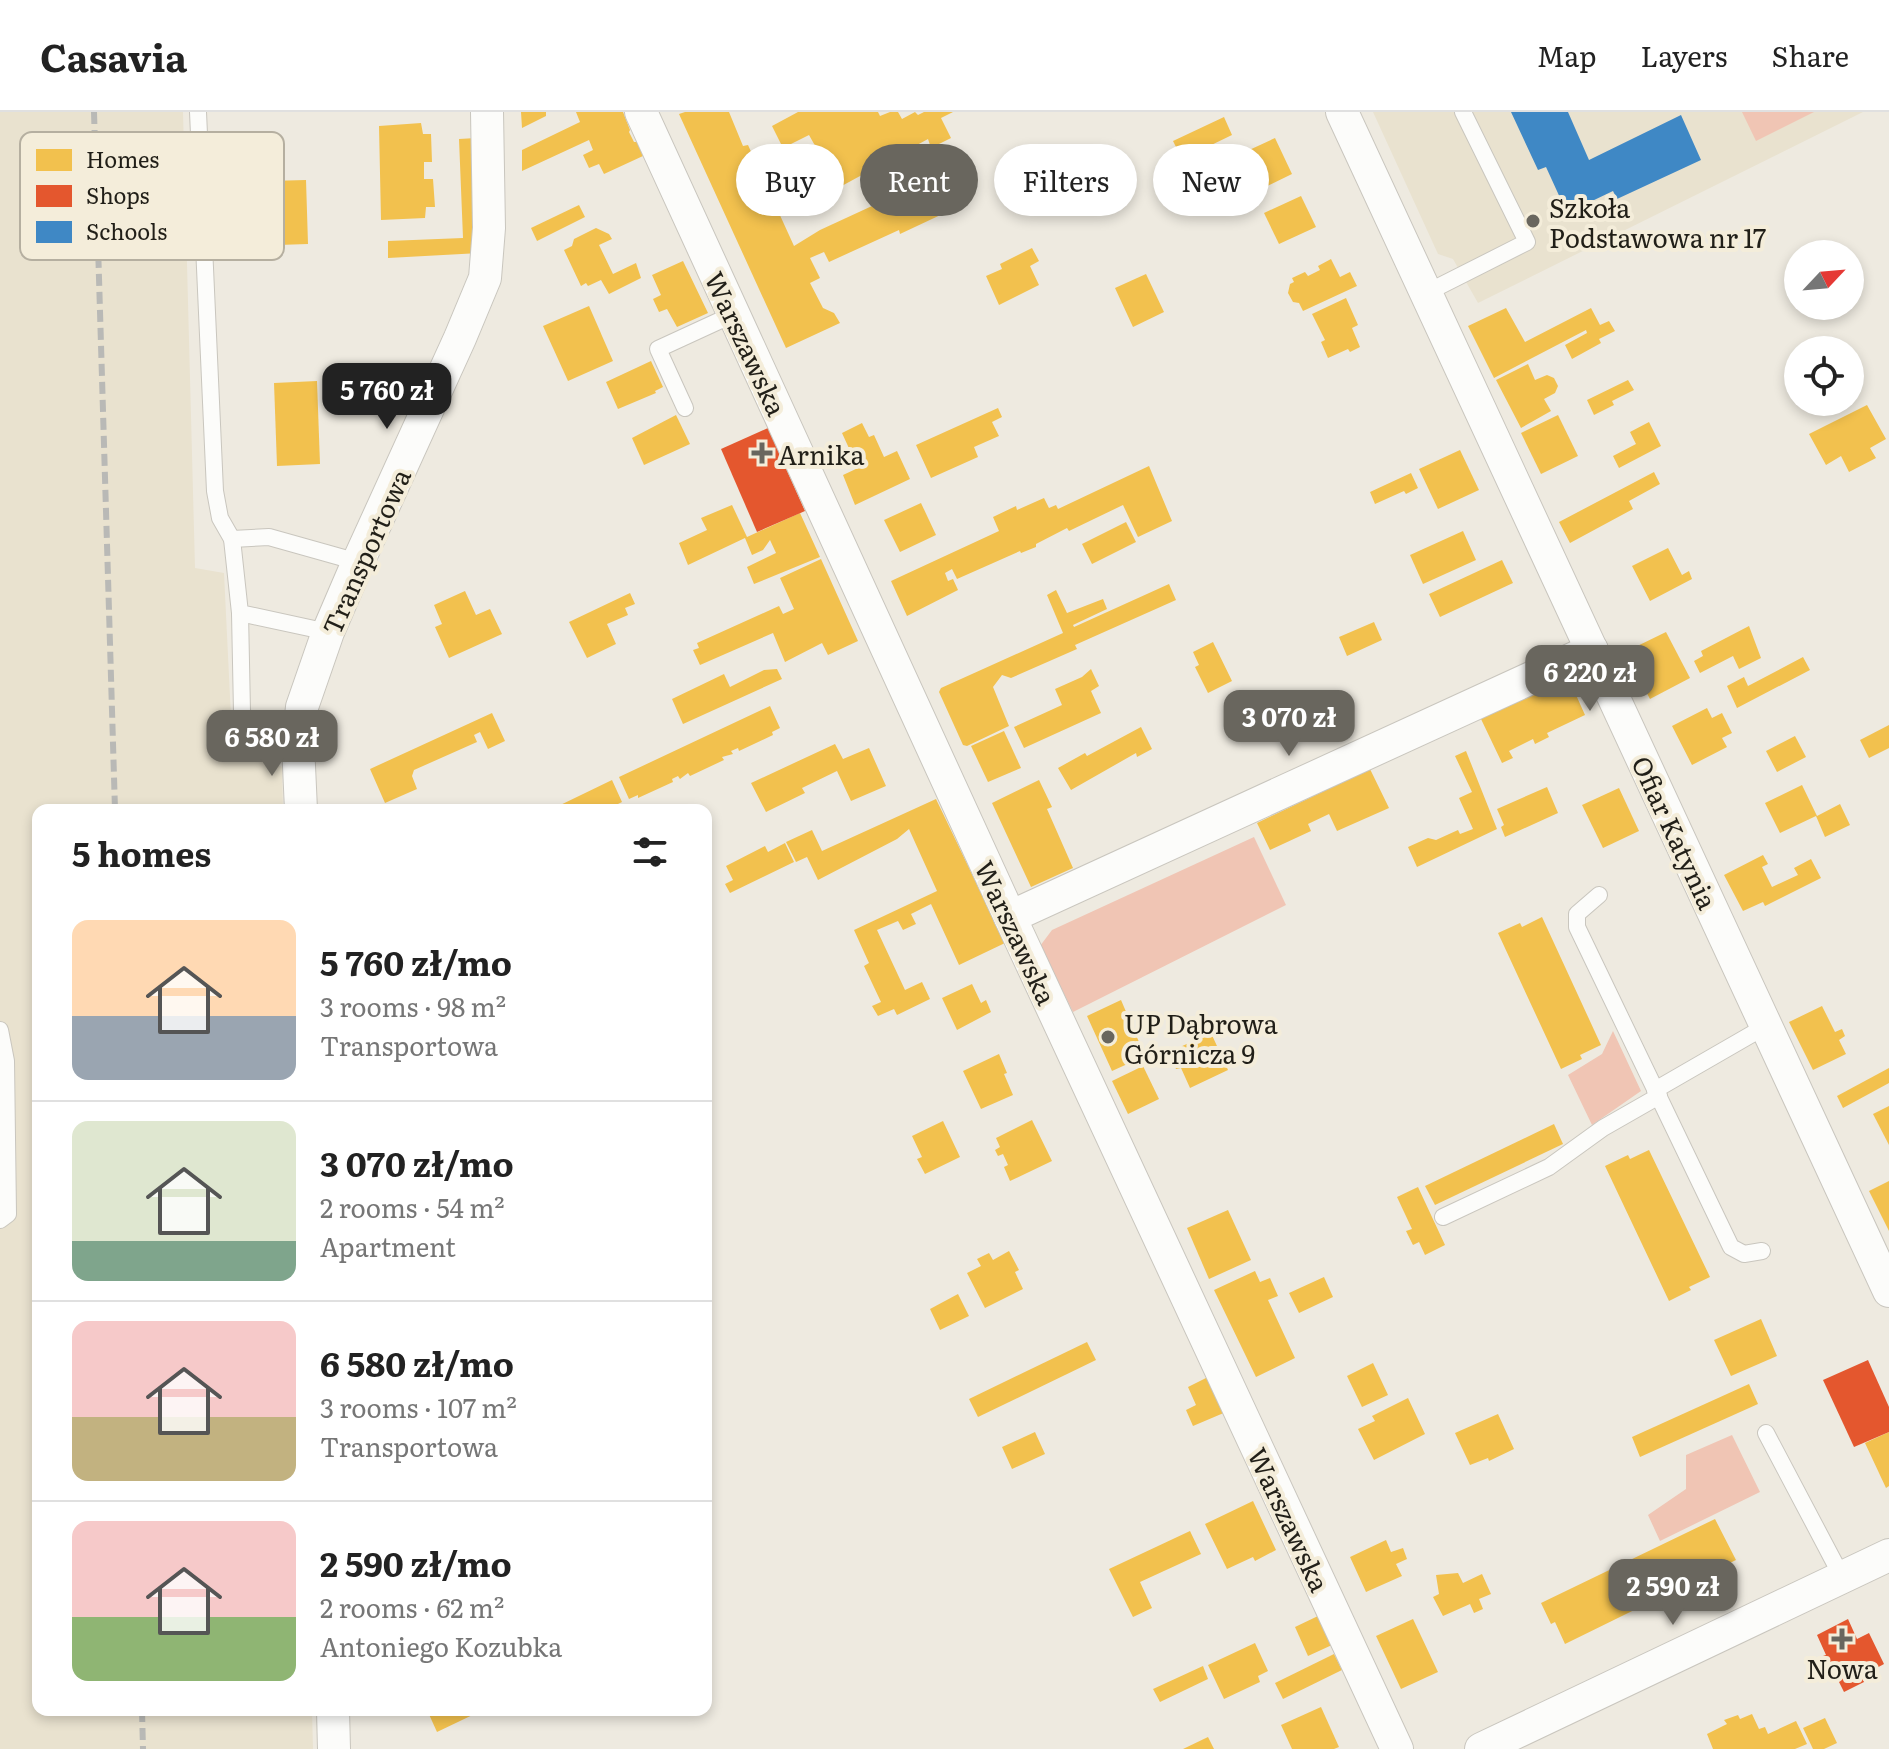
<!DOCTYPE html>
<html lang="en">
<head>
<meta charset="utf-8">
<style>
	body { margin:0; font-family:Literata,serif; background:#f6f6f6; color:#222; height:100vh; display:flex; flex-direction:column; font-size:30px; white-space:nowrap }
	* { box-sizing:border-box; margin:0 }
	p { font-size:26px; color:#767676 }
	.icon { flex:none; width:44px; height:44px; fill:none; stroke:currentColor; stroke-width:2; stroke-linecap:round; stroke-linejoin:round }
	.map { position:relative; flex:1; overflow:hidden }
	.drawer { position:absolute; left:32px; top:692px; width:680px; height:912px; display:flex; flex-direction:column; background:#fff; border-radius:16px; box-shadow:0 4px 12px #0003 }
	.drawer>* { flex:none }
	.guide { position:absolute; left:736px; top:32px; width:760px; height:72px; display:flex; gap:16px }
	.needle { width:52px; rotate:64deg }
	.fabs { position:absolute; left:1784px; top:128px; display:grid; gap:16px }
	.fabs a { display:grid; place-items:center; width:80px; height:80px; border-radius:50%; background:#fff; box-shadow:0 4px 12px #0003; font-size:40px }
	.price { position:absolute; translate:-50% -68px; padding:0 18px; border-radius:16px; background:#69665e; color:#fff; font-size:26px; line-height:52px; filter:drop-shadow(0 2px 4px #0008) }
	.price::after { content:''; position:absolute; left:50%; top:48px; width:24px; height:18px; margin-left:-12px; background:inherit; clip-path:polygon(0 0,100% 0,50% 100%) }
	.price.selected { background:#222; color:#fff }
	ul { padding:0; list-style:none }
	li { display:flex; align-items:center; gap:24px; height:200px; padding:0 40px }
	li+li { border-top:2px solid #e0e0e0 }
	li span { display:grid; place-items:center; flex:none; width:224px; height:160px; border-radius:16px; color:#555 }
	li>.icon { margin-inline-start:auto }
	span .icon { width:96px; height:96px; fill:#fffc; stroke-width:1 }
	li b { font-size:34px }
	h2 { display:flex; justify-content:space-between; align-items:center; height:96px; padding:0 40px; font-size:34px }
	.chip { padding:0 28px; border-radius:36px; background:#fff; box-shadow:0 4px 12px #0003; font-size:28px; line-height:72px }
	.chip.selected { background:#69665e; color:#fff }
	header { display:flex; align-items:center; gap:48px; box-sizing:border-box; height:112px; padding:0 40px; background:#fff; border-bottom:2px solid #e0e0e0 }
	header strong { font-size:38px }
	nav { display:flex; gap:44px; margin-inline-start:auto; font-size:28px }
	.map>svg:first-child { display:block }
	.built { fill:#e9e2cf }
	.green { fill:#f0c5b4 }
	.homes { fill:#f2c14e }
	.shops { fill:#e4572e }
	.schools { fill:#3f88c5 }
	.lines { fill:none; stroke-linecap:round; stroke-linejoin:round }
	.lane-casing { stroke:#c9c6be; stroke-width:18 }
	.street-casing { stroke:#c9c6be; stroke-width:34 }
	.lane { stroke:#fcfcfa; stroke-width:16 }
	.street { stroke:#fcfcfa; stroke-width:32 }
	.rail { stroke:#b9b9b6; stroke-width:6; stroke-dasharray:12 6; stroke-linecap:butt }
	.poi-dot { fill:#69665e; stroke:#f4edda; stroke-width:3 }
	.labels { text-anchor:middle; dominant-baseline:central; stroke-width:8; stroke-linejoin:round; paint-order:stroke }
	.poi-label { font-size:26px; fill:#211f18; stroke:#f4edda; text-anchor:start }
	.street-label { font-size:26px; fill:#211f18; stroke:#f4edda }
	.key { fill:#f4edda; stroke:#b5afa0; stroke-width:2 }
	.key-label { font-size:22px; fill:#211f18 }
</style>
</head>
<body>
<header>
<strong>Casavia</strong>
<nav><a>Map</a><a>Layers</a><a>Share</a></nav>
</header>
<div class="map">
<svg width="1889" height="1637" viewBox="0 0 1889 1637">
	<rect width="100%" height="100%" fill="#eeeae0"/>
	<!-- built -->
	<g class="built">
		<polygon points="0,0 183,0 195,456 224,461 232,626 282,655 283,698 38,698 38,1598 312,1598 313,1637 0,1637"/>
		<polygon points="1373,0 1863,0 1478,191 1453,147 1438,142"/>
	</g>
	<!-- green -->
	<g class="green">
		<polygon points="1742,0 1814,0 1756,29"/>
		<polygon points="1254,725 1286,793 1073,900 1040,834 1052,818"/>
		<polygon points="1613,919 1641,979 1592,1013 1568,963 1602,942"/>
		<polygon points="1732,1323 1760,1380 1660,1429 1648,1403 1686,1377 1686,1343"/>
	</g>
	<!-- homes -->
	<g class="homes">
		<polygon points="521,0 546,0 546,4 522,16"/>
		<polygon points="576,0 623,0 630,18 629,20 634,30 637,30 643,44 604,62 599,52 589,56 583,43 593,38 589,28 522,59 522,38 580,10"/>
		<polygon points="685,0 729,0 743,34 748,33 794,134 820,118 885,88 887,92 935,70 934,67 943,62 959,98 951,102 949,99 900,122 899,118 829,150 824,140 810,146 820,166 810,171 823,196 834,201 840,211 786,236 679,2"/>
		<polygon points="798,0 878,0 880,4 890,0 898,0 902,7 915,0 918,3 924,0 953,0 941,6 951,26 931,36 928,27 816,88 799,54 794,57 789,48 811,37 817,49 822,46 809,23 783,36 772,14"/>
		<polygon points="1224,5 1232,23 1201,38 1210,59 1184,71 1174,50 1182,47 1173,29"/>
		<polygon points="421,11 423,22 431,22 432,50 424,50 424,67 433,67 435,95 426,95 425,106 381,108 379,14"/>
		<polygon points="476,26 480,141 388,146 388,129 463,126 459,27"/>
		<polygon points="1275,26 1292,62 1255,80 1247,63 1231,71 1221,51"/>
		<polygon points="306,68 308,132 278,133 278,125 270,125 269,69"/>
		<polygon points="1301,84 1316,115 1279,132 1264,101"/>
		<polygon points="579,93 585,105 537,129 531,116"/>
		<polygon points="596,116 609,122 612,127 599,133 613,162 636,151 641,166 609,182 601,168 588,174 586,171 581,174 564,138 572,134 574,127"/>
		<polygon points="1032,136 1039,149 1030,154 1039,173 999,193 986,164 1002,157 1000,152"/>
		<polygon points="1331,147 1340,165 1350,160 1357,174 1303,199 1299,191 1293,190 1288,181 1290,172 1294,170 1292,166 1305,160 1308,164 1320,158 1318,154"/>
		<polygon points="683,149 708,201 677,215 667,197 659,200 653,187 661,183 652,163"/>
		<polygon points="1146,162 1164,200 1133,215 1115,176"/>
		<polygon points="1346,186 1358,213 1352,216 1360,235 1350,240 1348,237 1328,246 1321,230 1325,228 1312,202"/>
		<polygon points="589,194 613,249 568,269 543,214"/>
		<polygon points="1506,196 1525,230 1591,196 1600,213 1609,209 1615,219 1599,227 1601,231 1572,247 1565,233 1587,221 1586,218 1494,266 1468,214"/>
		<polygon points="651,249 663,275 655,279 656,281 618,297 606,270"/>
		<polygon points="1528,252 1535,268 1547,263 1554,266 1558,274 1555,281 1544,287 1551,299 1521,316 1496,268"/>
		<polygon points="1628,268 1634,278 1612,289 1614,293 1594,303 1587,288"/>
		<polygon points="317,269 320,352 277,354 274,271"/>
		<polygon points="1867,293 1886,327 1870,336 1876,346 1849,360 1841,344 1826,353 1809,322"/>
		<polygon points="998,296 1002,305 992,310 999,324 974,335 978,345 931,366 916,333"/>
		<polygon points="676,303 690,332 644,353 632,326"/>
		<polygon points="1558,303 1578,344 1541,362 1521,321"/>
		<polygon points="1649,310 1661,334 1619,356 1613,344 1636,332 1630,320"/>
		<polygon points="862,311 869,325 874,323 884,345 897,339 910,367 855,393 843,363 858,356 842,321"/>
		<polygon points="1460,338 1479,378 1438,397 1419,357"/>
		<polygon points="1149,354 1172,409 1138,425 1123,393 1069,419 1067,416 1036,432 1036,435 1021,441 1020,439 957,467 952,457 945,461 948,469 953,467 958,478 907,504 891,469 999,419 993,405 1016,394 1017,398 1044,386 1049,396 1056,393 1058,397"/>
		<polygon points="1654,360 1660,372 1629,389 1633,397 1570,431 1559,410"/>
		<polygon points="1411,361 1418,376 1406,382 1404,379 1375,392 1370,380"/>
		<polygon points="921,391 936,423 900,440 884,408"/>
		<polygon points="732,393 747,425 800,401 820,445 754,472 747,455 776,441 770,428 763,438 752,443 745,426 688,453 679,431 707,418 701,406"/>
		<polygon points="1126,410 1136,430 1092,452 1082,432"/>
		<polygon points="1463,419 1476,448 1423,472 1410,443"/>
		<polygon points="1668,436 1682,463 1689,459 1692,467 1650,489 1632,454"/>
		<polygon points="821,447 858,529 828,543 822,531 785,550 773,521 700,553 693,538 699,536 697,531 779,494 783,502 794,497 780,466"/>
		<polygon points="1502,448 1513,471 1440,505 1429,482"/>
		<polygon points="1169,472 1176,488 1075,533 1077,537 1011,566 1002,563 993,575 1009,614 967,634 963,633 939,580 941,576 1063,521 1047,483 1056,478 1067,501 1103,487 1107,497 1073,513 1074,515"/>
		<polygon points="465,479 476,503 490,497 502,522 449,546 435,515 442,512 434,493"/>
		<polygon points="630,481 635,492 625,496 628,503 607,512 616,532 587,546 569,510"/>
		<polygon points="1374,510 1382,528 1347,544 1339,525"/>
		<polygon points="1749,514 1761,546 1739,557 1733,544 1700,561 1694,549 1703,544 1701,539"/>
		<polygon points="1666,520 1690,566 1650,587 1625,540"/>
		<polygon points="1213,530 1232,569 1208,581 1195,555 1199,553 1193,540"/>
		<polygon points="1803,545 1810,558 1737,596 1727,574 1744,565 1748,574"/>
		<polygon points="777,557 782,567 683,612 672,587 724,562 730,575 764,558"/>
		<polygon points="1091,557 1099,574 1091,579 1101,601 1024,636 1014,615 1062,593 1055,577 1082,565"/>
		<polygon points="1560,569 1572,574 1585,603 1547,621 1549,625 1535,632 1533,627 1509,639 1513,646 1502,651 1481,607"/>
		<polygon points="770,594 780,616 772,620 773,623 739,639 738,636 731,639 733,642 722,645 724,648 690,664 688,661 680,667 678,664 672,667 673,670 638,686 638,683 629,687 619,665"/>
		<polygon points="1707,596 1712,606 1722,601 1732,621 1722,626 1727,635 1692,653 1672,614"/>
		<polygon points="492,601 505,629 488,637 480,620 474,623 477,630 414,658 412,664 417,677 385,691 370,657"/>
		<polygon points="1889,613 1889,636 1869,646 1860,628"/>
		<polygon points="1141,615 1152,637 1137,645 1136,641 1071,678 1058,656 1085,641 1087,644"/>
		<polygon points="1004,619 1021,656 988,670 971,634"/>
		<polygon points="1795,624 1806,645 1777,660 1766,639"/>
		<polygon points="835,632 843,647 869,636 886,674 851,689 837,659 802,676 805,681 766,700 751,671"/>
		<polygon points="1466,639 1497,717 1417,755 1408,735 1428,726 1436,728 1458,718 1460,722 1473,717 1459,686 1472,680 1455,644"/>
		<polygon points="1370,657 1389,696 1337,719 1329,702 1308,712 1311,719 1270,738 1257,711"/>
		<polygon points="612,668 622,690 614,694 615,697 550,698"/>
		<polygon points="1039,668 1052,695 1047,697 1073,756 1031,775 992,691"/>
		<polygon points="1802,673 1817,704 1840,692 1850,713 1825,725 1816,704 1780,721 1765,691"/>
		<polygon points="1547,675 1558,701 1505,725 1501,715 1504,713 1497,697"/>
		<polygon points="1619,676 1639,719 1603,736 1582,693"/>
		<polygon points="936,687 1005,831 959,853 931,792 911,802 916,812 903,818 898,809 877,818 905,878 922,870 930,887 897,903 894,897 878,904 872,894 881,890 864,854 869,851 854,818 937,779 909,717 897,727 818,768 807,745 796,750 786,730 812,718 822,739"/>
		<polygon points="785,731 794,750 730,781 725,772 733,768 726,754 765,734 768,740"/>
		<polygon points="1763,743 1768,752 1762,755 1772,775 1798,763 1794,756 1811,747 1821,766 1765,794 1763,790 1743,799 1724,763"/>
		<polygon points="1542,805 1601,933 1580,943 1582,947 1561,957 1498,821 1520,811 1522,815"/>
		<polygon points="972,872 981,891 986,888 991,900 957,918 942,886"/>
		<polygon points="1121,888 1139,930 1128,936 1134,949 1112,959 1087,904"/>
		<polygon points="1822,894 1835,920 1842,917 1845,924 1839,928 1846,942 1813,958 1789,910"/>
		<polygon points="1211,921 1228,958 1190,976 1181,956 1176,957 1169,940"/>
		<polygon points="999,942 1007,961 1004,962 1013,983 981,997 963,959"/>
		<polygon points="1143,954 1159,987 1128,1002 1112,969"/>
		<polygon points="1889,956 1889,971 1843,996 1837,984"/>
		<polygon points="1889,994 1889,1033 1873,1002"/>
		<polygon points="1032,1008 1052,1049 1010,1069 1004,1055 1008,1053 1003,1042 998,1044 995,1038 1000,1035 996,1026"/>
		<polygon points="943,1009 960,1045 925,1062 917,1047 922,1045 912,1024"/>
		<polygon points="1554,1012 1563,1032 1435,1093 1425,1074"/>
		<polygon points="1649,1038 1710,1165 1689,1175 1691,1178 1669,1189 1605,1054 1628,1043 1630,1047"/>
		<polygon points="1889,1069 1889,1119 1869,1079"/>
		<polygon points="1418,1075 1445,1133 1425,1143 1419,1130 1413,1133 1406,1119 1412,1117 1397,1085"/>
		<polygon points="1228,1098 1251,1148 1209,1167 1187,1116"/>
		<polygon points="1009,1139 1019,1158 1015,1160 1023,1177 985,1196 967,1161 981,1154 977,1147 989,1141 993,1148"/>
		<polygon points="1255,1159 1260,1170 1270,1166 1278,1184 1268,1188 1295,1246 1256,1265 1214,1178"/>
		<polygon points="1324,1165 1333,1185 1299,1201 1289,1181"/>
		<polygon points="958,1182 969,1204 940,1218 930,1197"/>
		<polygon points="1761,1207 1777,1244 1731,1264 1714,1228"/>
		<polygon points="1087,1230 1096,1248 978,1305 969,1287"/>
		<polygon points="1373,1251 1388,1283 1362,1295 1347,1264"/>
		<polygon points="1210,1264 1226,1300 1193,1314 1186,1298 1196,1293 1188,1275"/>
		<polygon points="1749,1272 1758,1292 1640,1345 1632,1325"/>
		<polygon points="1408,1286 1425,1322 1374,1348 1358,1317 1375,1309 1372,1304"/>
		<polygon points="1498,1302 1514,1337 1489,1349 1488,1346 1470,1353 1455,1321"/>
		<polygon points="1035,1320 1045,1342 1012,1357 1002,1335"/>
		<polygon points="1889,1320 1889,1374 1886,1376 1865,1331"/>
		<polygon points="1253,1389 1276,1438 1255,1449 1253,1445 1227,1457 1205,1412"/>
		<polygon points="1715,1407 1736,1448 1565,1532 1555,1510 1551,1512 1541,1491"/>
		<polygon points="1190,1419 1201,1442 1140,1470 1152,1496 1133,1505 1109,1457"/>
		<polygon points="1386,1428 1391,1440 1403,1436 1407,1447 1396,1452 1402,1464 1366,1480 1350,1445"/>
		<polygon points="1458,1461 1463,1471 1482,1462 1491,1482 1479,1487 1483,1497 1474,1501 1470,1492 1443,1504 1433,1485 1439,1482 1436,1463"/>
		<polygon points="1318,1504 1332,1533 1308,1544 1295,1515"/>
		<polygon points="1413,1507 1438,1560 1401,1577 1376,1524"/>
		<polygon points="1255,1531 1268,1559 1258,1564 1260,1570 1224,1587 1208,1553"/>
		<polygon points="1334,1542 1342,1558 1283,1587 1275,1571"/>
		<polygon points="1203,1554 1208,1567 1160,1590 1153,1577"/>
		<polygon points="1321,1595 1339,1635 1334,1637 1292,1637 1281,1613"/>
		<polygon points="427,1598 483,1598 437,1620"/>
		<polygon points="1752,1602 1759,1617 1765,1615 1768,1622 1796,1609 1807,1632 1795,1637 1713,1637 1707,1622 1727,1612 1724,1608 1738,1603 1740,1607"/>
		<polygon points="1825,1606 1837,1631 1824,1637 1813,1637 1803,1616"/>
		<polygon points="1208,1625 1214,1637 1183,1637"/>
	</g>
	<!-- shops -->
	<g class="shops">
		<polygon points="768,316 805,399 757,420 721,337"/>
		<polygon points="1868,1248 1889,1295 1889,1320 1854,1335 1823,1268"/>
		<polygon points="1848,1507 1857,1527 1869,1521 1884,1552 1862,1564 1864,1570 1844,1580 1835,1562 1829,1565 1820,1545 1826,1543 1817,1523"/>
	</g>
	<!-- schools -->
	<polygon class="schools" points="1511,0 1568,0 1589,48 1681,3 1701,48 1617,87 1613,79 1567,101 1546,55 1538,58"/>
	<g class="lines">
		<defs>
			<g id="lane">
				<polyline points="198,0 215,379 220,406 232,427 240,501 328,520"/>
				<polyline points="1426,181 1527,130 1463,0"/>
				<polyline points="685,296 658,237 734,202"/>
				<polyline points="232,427 269,425 358,450"/>
				<polyline points="240,501 242,600 255,623 298,632"/>
				<polyline points="1599,783 1577,802 1577,815 1731,1135 1744,1142 1762,1139"/>
				<polyline points="0,918 6,949 8,1102 0,1108"/>
				<polyline points="1655,978 1766,914"/>
				<polyline points="1443,1105 1549,1055 1603,1016 1659,984"/>
				<polyline points="1766,1321 1842,1465"/>
			</g>
			<g id="street">
				<polyline points="641,0 1010,805 1397,1637"/>
				<polyline points="1342,0 1889,1179"/>
				<polyline points="301,698 298,632 302,595 328,520 358,450 460,226 485,166 489,116 487,0"/>
				<polyline points="1010,805 1592,538"/>
				<polyline points="333,1598 334,1637"/>
				<polyline points="1481,1637 1889,1443"/>
			</g>
		</defs>
		<!-- lane casing -->
		<use href="#lane" class="lane-casing"/>
		<!-- street casing -->
		<use href="#street" class="street-casing"/>
		<!-- lane -->
		<use href="#lane" class="lane"/>
		<!-- street -->
		<use href="#street" class="street"/>
		<!-- rail -->
		<g class="rail">
			<polyline points="94,0 115,698"/>
			<polyline points="142,1598 143,1637"/>
		</g>
	</g>
	<!-- markers -->
	<g class="poi-dot">
		<circle cx="1533" cy="109" r="8"/>
		<path d="M758 329h8v8h8v8h-8v8h-8v-8h-8v-8h8z"/>
		<circle cx="1108" cy="925" r="8"/>
		<path d="M1838 1515h8v8h8v8h-8v8h-8v-8h-8v-8h8z"/>
	</g>
	<g class="labels">
		<!-- poi labels -->
		<g class="poi-label">
			<text x="1549" y="94">Szkoła<tspan x="1549" dy="30">Podstawowa nr 17</tspan></text>
			<text x="778" y="341">Arnika</text>
			<text x="1124" y="910">UP Dąbrowa<tspan x="1124" dy="30">Górnicza 9</tspan></text>
			<text x="1842" y="1555" text-anchor="middle">Nowa</text>
		</g>
		<!-- street labels -->
		<g class="street-label">
			<text transform="translate(747 231) rotate(65)">Warszawska</text>
			<text transform="translate(365 439) rotate(-66)">Transportowa</text>
			<text transform="translate(1676 720) rotate(65)">Ofiar Katynia</text>
			<text transform="translate(1017 820) rotate(65)">Warszawska</text>
			<text transform="translate(1290 1407) rotate(65)">Warszawska</text>
		</g>
	</g>
	<!-- legend -->
	<rect x="20" y="20" width="264" height="128" rx="12" class="key"/>
	<rect x="36" y="37" width="36" height="22" fill="#f2c14e"/>
	<rect x="36" y="73" width="36" height="22" fill="#e4572e"/>
	<rect x="36" y="109" width="36" height="22" fill="#3f88c5"/>
	<g class="key-label">
		<text x="86" y="56">Homes</text>
		<text x="86" y="92">Shops</text>
		<text x="86" y="128">Schools</text>
	</g>
</svg>
<div class="fabs">
<a><svg class="needle" viewBox="-14 -14 28 28"><path d="M0-13l5 13h-10z" fill="#e53935"/><path d="M0 13l5-13h-10z" fill="#767676"/></svg></a>
<a><svg class="icon" aria-label="locate" viewBox="0 0 24 24"><circle cx="12" cy="12" r="6"/><path d="M12 2v4M12 18v4M2 12h4M18 12h4"/></svg></a>
</div>
<b class="price selected" style="left:387px;top:319px">5 760 zł</b>
<b class="price" style="left:1590px;top:601px">6 220 zł</b>
<b class="price" style="left:1289px;top:646px">3 070 zł</b>
<b class="price" style="left:272px;top:666px">6 580 zł</b>
<b class="price" style="left:1673px;top:1515px">2 590 zł</b>
<div class="guide">
<a class="chip">Buy</a>
<a class="chip selected">Rent</a>
<a class="chip">Filters</a>
<a class="chip">New</a>
</div>
<section class="drawer">
<h2>5 homes<svg class="icon" aria-label="filters" viewBox="0 0 24 24"><path d="M4 7h16M4 17h16"/><circle cx="9" cy="7" r="2"/><circle cx="15" cy="17" r="2"/></svg></h2>
<ul>
<li><span style="background:linear-gradient(#ffd9b3 60%,#9aa5b1 0)"><svg class="icon" aria-label="home" viewBox="0 0 24 24"><path d="M3 11l9-7 9 7M6 9v11h12V9"/></svg></span><div><b>5 760 zł/mo</b><p>3 rooms · 98 m²</p><p>Transportowa</p></div></li>
<li><span style="background:linear-gradient(#dfe7d0 75%,#7fa58c 0)"><svg class="icon" aria-label="home" viewBox="0 0 24 24"><path d="M3 11l9-7 9 7M6 9v11h12V9"/></svg></span><div><b>3 070 zł/mo</b><p>2 rooms · 54 m²</p><p>Apartment</p></div></li>
<li><span style="background:linear-gradient(#f6c9c9 60%,#c2b280 0)"><svg class="icon" aria-label="home" viewBox="0 0 24 24"><path d="M3 11l9-7 9 7M6 9v11h12V9"/></svg></span><div><b>6 580 zł/mo</b><p>3 rooms · 107 m²</p><p>Transportowa</p></div></li>
<li><span style="background:linear-gradient(#f6c9c9 60%,#8fb573 0)"><svg class="icon" aria-label="home" viewBox="0 0 24 24"><path d="M3 11l9-7 9 7M6 9v11h12V9"/></svg></span><div><b>2 590 zł/mo</b><p>2 rooms · 62 m²</p><p>Antoniego Kozubka</p></div></li>
</ul>
</section>
</div>
</body>
</html>
